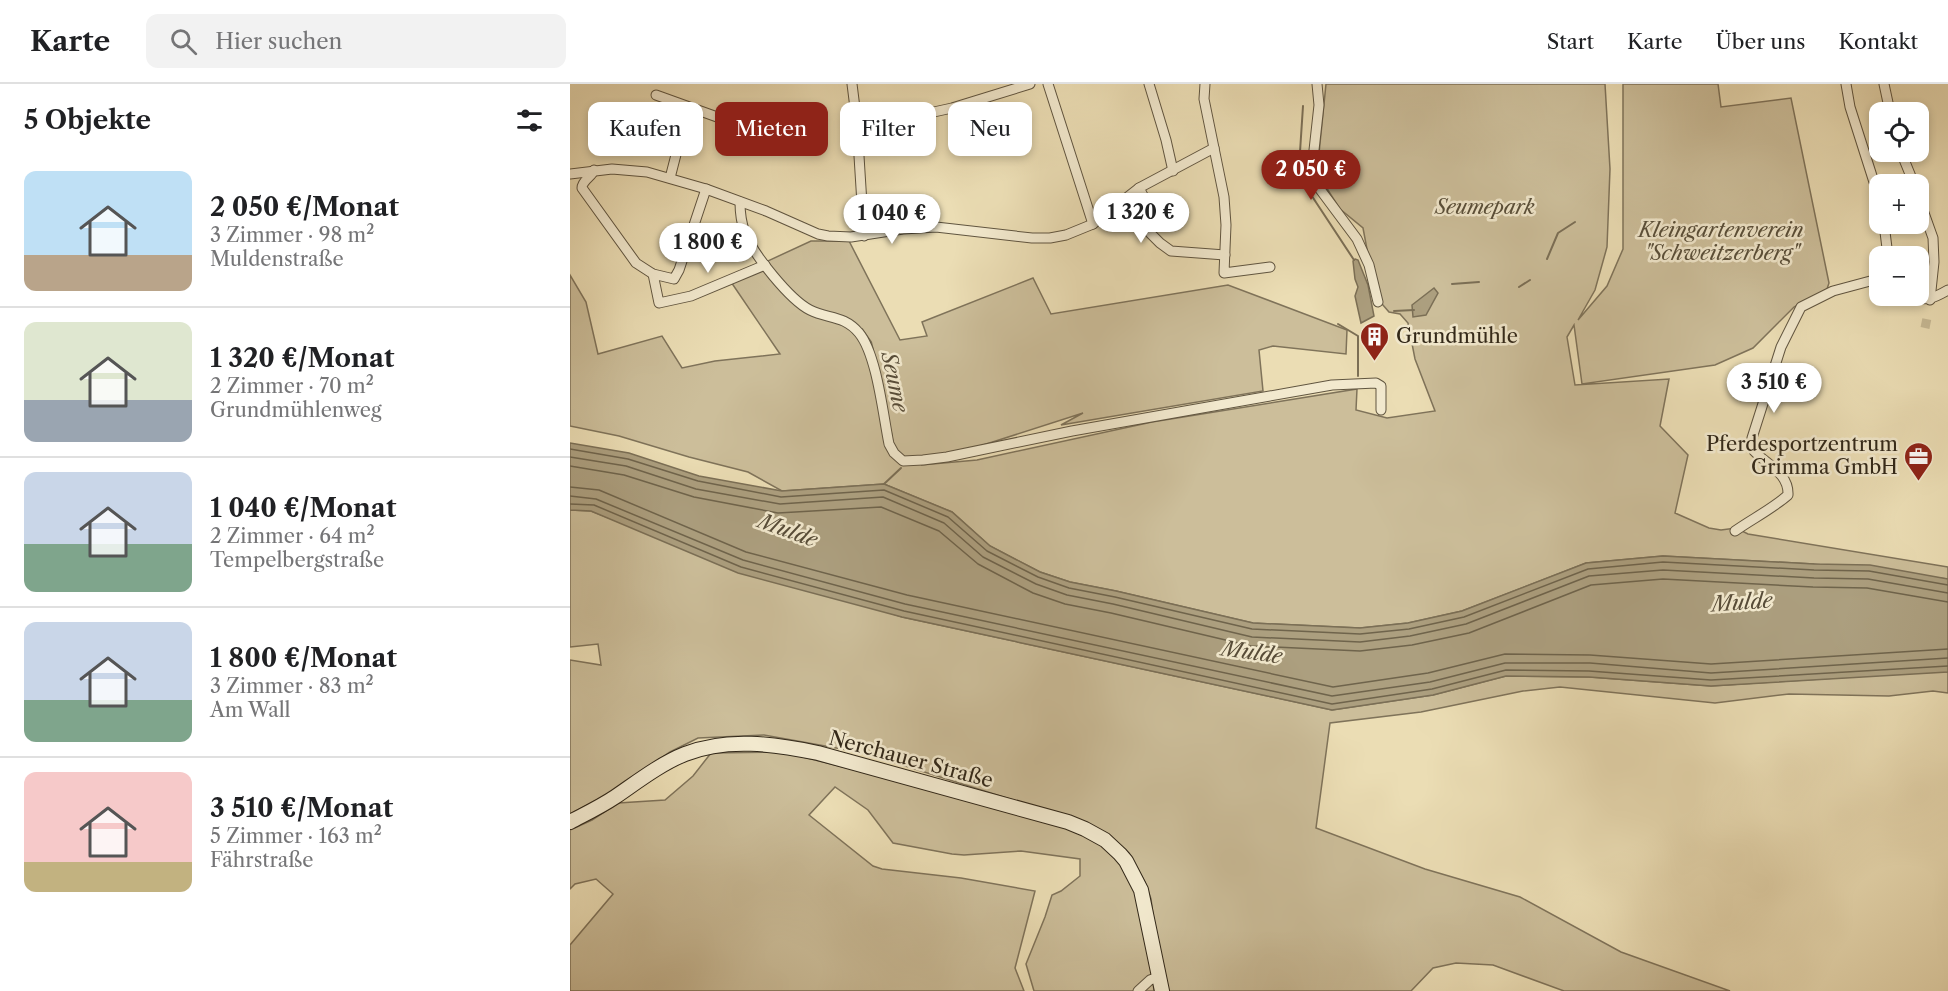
<!DOCTYPE html>
<html lang="de">
<head>
<meta charset="utf-8">
<style>
	body { margin:0; font-family:"Libre Caslon Text",serif; background:#f2f2f2; color:#202124; height:100vh; display:flex; flex-direction:column; font-size:22px; white-space:nowrap }
	* { box-sizing:border-box; margin:0 }
	p { font-size:20px; color:#757577 }
	.icon { flex:none; width:33px; height:33px; fill:none; stroke:currentColor; stroke-width:2; stroke-linecap:round; stroke-linejoin:round }
	.map { position:relative; flex:1; overflow:hidden }
	.side { display:flex; flex-direction:column; background:#fff; width:570px }
	.side>* { flex:none }
	.hud { position:absolute; left:18px; top:18px; width:570px; height:54px; display:flex; gap:12px }
	.fabs { position:absolute; left:1299px; top:18px; display:grid; gap:12px }
	.fabs a { display:grid; place-items:center; width:60px; height:60px; border-radius:12px; background:#fff; box-shadow:0 3px 9px #0003; font-size:30px }
	.price { position:absolute; translate:-50% -51px; padding:0 14px; border-radius:21px; background:#fff; color:#222; font-size:20px; line-height:39px; filter:drop-shadow(0 2px 3px #0008) }
	.price::after { content:''; position:absolute; left:50%; top:36px; width:18px; height:14px; margin-left:-9px; background:inherit; clip-path:polygon(0 0,100% 0,50% 100%) }
	.price.current { background:#8f2418; color:#fff }
	ul { padding:0; list-style:none }
	li { display:flex; align-items:center; gap:18px; height:150px; padding:0 24px }
	li+li { border-top:2px solid #e0e0e0 }
	li span { display:grid; place-items:center; flex:none; width:168px; height:120px; border-radius:12px; color:#555 }
	li>.icon { margin-inline-start:auto }
	span .icon { width:72px; height:72px; fill:#fffc; stroke-width:1 }
	li b { font-size:26px }
	h2 { display:flex; justify-content:space-between; align-items:center; height:72px; padding:0 24px; font-size:26px }
	.chip { padding:0 21px; border-radius:12px; background:#fff; box-shadow:0 3px 9px #0003; font-size:21px; line-height:54px }
	.chip.current { background:#8f2418; color:#fff }
	header { display:flex; align-items:center; gap:36px; box-sizing:border-box; height:84px; padding:0 30px; background:#fff; border-bottom:2px solid #e0e0e0 }
	header strong { font-size:28px }
	nav { display:flex; gap:33px; margin-inline-start:auto; font-size:21px }
	.search { width:420px; height:54px; background:#f2f2f2; display:flex; align-items:center; gap:15px; box-sizing:border-box; padding:0 21px; border-radius:12px; color:#757577; font-size:22px }
	main { display:flex; flex:1; min-height:0 }
	.map>svg:first-child { display:block }
	.green { fill:#ccbe9a; stroke:#7f735a; stroke-width:1.5 }
	.water { fill:#ac9f7f; stroke:#7b6f56; stroke-width:1.5 }
	.lines { fill:none; stroke-linecap:round; stroke-linejoin:round }
	.shore { stroke:#6f644c; stroke-width:1.5 }
	.stream { stroke:#7b6f56; stroke-width:2 }
	.street-tunnel { stroke:#c6b995; stroke-width:9; stroke-dasharray:9 4.5; stroke-linecap:butt }
	.street-casing { stroke:#605540; stroke-width:11 }
	.secondary-casing { stroke:#322819; stroke-width:16 }
	.street { stroke:#f2e9ce; stroke-width:9 }
	.secondary { stroke:#f2e9ce; stroke-width:14 }
	.labels { text-anchor:middle; dominant-baseline:central; stroke-width:5; stroke-linejoin:round; paint-order:stroke }
	.park-label { font-size:20px; font-style:italic; fill:#584e39; stroke:#f2e9ce }
	.poi-label { font-size:20px; fill:#322819; stroke:#f2e9ce; text-anchor:start }
	.street-label { font-size:20px; fill:#322819; stroke:#f2e9ce }
	.water-label { font-size:21px; font-style:italic; fill:#574c38; stroke:#f2e9ce }
</style>
</head>
<body>
<header>
<strong>Karte</strong>
<div class="search"><svg class="icon" aria-label="search" viewBox="0 0 24 24"><circle cx="10" cy="10" r="6"/><path d="M15 15l6 6"/></svg>Hier suchen</div>
<nav><a>Start</a><a>Karte</a><a>Über uns</a><a>Kontakt</a></nav>
</header>
<main>
<section class="side">
<h2>5 Objekte<svg class="icon" aria-label="filters" viewBox="0 0 24 24"><path d="M4 7h16M4 17h16"/><circle cx="9" cy="7" r="2"/><circle cx="15" cy="17" r="2"/></svg></h2>
<ul>
<li><span style="background:linear-gradient(#bfe0f5 70%,#b9a48a 0)"><svg class="icon" aria-label="home" viewBox="0 0 24 24"><path d="M3 11l9-7 9 7M6 9v11h12V9"/></svg></span><div><b>2 050 €/Monat</b><p>3 Zimmer · 98 m²</p><p>Muldenstraße</p></div></li>
<li><span style="background:linear-gradient(#dfe7d0 65%,#9aa5b1 0)"><svg class="icon" aria-label="home" viewBox="0 0 24 24"><path d="M3 11l9-7 9 7M6 9v11h12V9"/></svg></span><div><b>1 320 €/Monat</b><p>2 Zimmer · 70 m²</p><p>Grundmühlenweg</p></div></li>
<li><span style="background:linear-gradient(#c9d6e8 60%,#7fa58c 0)"><svg class="icon" aria-label="home" viewBox="0 0 24 24"><path d="M3 11l9-7 9 7M6 9v11h12V9"/></svg></span><div><b>1 040 €/Monat</b><p>2 Zimmer · 64 m²</p><p>Tempelbergstraße</p></div></li>
<li><span style="background:linear-gradient(#c9d6e8 65%,#7fa58c 0)"><svg class="icon" aria-label="home" viewBox="0 0 24 24"><path d="M3 11l9-7 9 7M6 9v11h12V9"/></svg></span><div><b>1 800 €/Monat</b><p>3 Zimmer · 83 m²</p><p>Am Wall</p></div></li>
<li><span style="background:linear-gradient(#f6c9c9 75%,#c2b280 0)"><svg class="icon" aria-label="home" viewBox="0 0 24 24"><path d="M3 11l9-7 9 7M6 9v11h12V9"/></svg></span><div><b>3 510 €/Monat</b><p>5 Zimmer · 163 m²</p><p>Fährstraße</p></div></li>
</ul>
</section>
<div class="map">
<svg width="1378" height="907" viewBox="0 0 1378 907">
	<rect width="100%" height="100%" fill="#ebddb4"/>
	<filter id="stains"><feTurbulence type="fractalNoise" baseFrequency=".00333" numOctaves="4"/><feColorMatrix values="0 0 0 0 .2 0 0 0 0 .09 0 0 0 0 .02 0 0 0 .5 -.17"/></filter>
	<radialGradient id="worn" r=".72"><stop offset=".6" stop-color="#630" stop-opacity="0"/><stop offset="1" stop-color="#630" stop-opacity=".3"/></radialGradient>
	<!-- green -->
	<g class="green">
		<polygon points="756,0 1035,0 1040,85 1037,163 1025,206 1008,236 1037,202 1053,165 1053,0 1148,0 1151,23 1221,14 1259,199 1257,205 1224,223 1183,264 1145,281 1012,300 1004,241 997,253 1005,301 1099,295 1090,342 1118,371 1105,429 1139,444 1151,446 1166,444 1178,450 1378,483 1378,495 1244,480 1093,472 1016,479 892,527 838,539 790,544 683,539 546,507 500,498 470,488 420,462 382,428 314,400 212,407 178,388 119,373 49,352 0,342 0,191 16,218 28,270 92,252 112,284 145,277 210,270 159,195 241,157 279,157 330,256 357,252 352,238 463,194 481,230 658,201 777,246 776,270 703,262 689,266 693,307 491,341 513,329 351,381 407,376 582,338 787,305 786,326 817,334 865,327 845,275 838,239 830,230 819,228 806,213 793,144 770,125 747,89"/>
		<polygon points="0,426 21,427 85,452 332,533 762,626 863,611 936,592 1019,593 1141,602 1374,587 1378,588 1378,609 1363,607 1319,612 1219,610 1145,619 990,603 953,607 851,628 760,639 746,744 855,785 950,813 1051,868 1160,907 994,907 923,881 886,879 863,884 841,907 596,907 589,880 581,815 575,798 559,769 549,760 510,737 294,669 194,651 128,654 100,668 42,708 0,730 0,576 31,581 28,560 0,563"/>
		<polygon points="213,668 301,690 511,747 529,756 557,784 578,847 584,907 464,907 456,880 475,833 482,811 491,807 510,792 510,775 451,767 394,771 382,770 323,759 298,726 265,703 239,731 303,782 312,785 391,794 465,807 445,884 454,907 0,907 0,861 43,810 26,795 5,800 0,805 0,746 22,736 48,719 95,716 123,692 141,669"/>
	</g>
	<!-- water -->
	<g class="water">
		<polygon points="785,175 788,176 798,201 804,232 791,239 785,212 788,203 785,195 783,177"/>
		<polygon points="864,204 868,209 856,231 843,233 842,221"/>
		<polygon points="0,359 59,369 129,392 212,407 314,400 382,428 420,462 470,488 500,498 546,507 683,539 790,544 838,539 892,527 1016,479 1093,472 1244,480 1300,481 1378,495 1378,588 1141,602 1019,593 936,592 863,611 762,626 332,533 168,489 21,427 0,426"/>
	</g>
	<g class="lines">
		<!-- shore -->
		<g class="shore">
			<polyline points="0,365 58,375 128,397 211,413 314,406 378,433 417,467 468,493 499,504 545,513 682,545 790,550 839,545 894,533 1018,485 1093,478 1244,486 1299,487 1378,501"/>
			<polyline points="0,373 56,382 126,405 210,420 313,413 374,439 413,473 466,500 497,511 543,520 682,553 790,558 840,552 896,540 1019,492 1093,486 1244,494 1298,495 1378,509"/>
			<polyline points="0,382 54,391 124,413 208,429 311,423 369,447 408,480 463,509 495,520 541,529 681,562 790,567 842,561 899,549 1021,501 1093,495 1243,503 1297,504 1378,518"/>
			<polyline points="0,403 29,406 176,468 337,511 763,603 858,589 935,570 1020,571 1141,580 1378,565"/>
			<polyline points="0,412 26,415 173,476 335,520 762,612 860,598 935,579 1020,579 1141,589 1378,574"/>
			<polyline points="0,420 24,421 171,483 334,527 762,620 862,605 936,586 1019,587 1141,596 1378,582"/>
		</g>
		<!-- stream -->
		<g class="stream">
			<polyline points="733,22 729,83 732,97 784,176"/>
			<polyline points="977,175 988,149 1005,138"/>
			<polyline points="882,200 909,198"/>
			<polyline points="949,203 960,196"/>
			<polyline points="824,227 844,226"/>
			<polyline points="768,240 788,252 788,292"/>
			<polyline points="292,245 301,258 303,266"/>
			<polyline points="321,348 323,360"/>
			<polyline points="314,400 331,384"/>
		</g>
		<!-- street-tunnel -->
		<polyline class="street-tunnel" points="1355,244 1357,234"/>
		<defs>
			<g id="street">
				<polyline points="282,0 287,40 294,152"/>
				<polyline points="478,0 523,140"/>
				<polyline points="579,0 596,56 603,87"/>
				<polyline points="635,0 634,15 654,113 656,141 654,189 700,183"/>
				<polyline points="747,0 749,21 742,84 746,100 787,155 799,181 808,218"/>
				<polyline points="1276,0 1280,23 1310,117"/>
				<polyline points="1314,0 1320,28"/>
				<polyline points="86,11 186,47"/>
				<polyline points="287,40 341,33 382,24 460,0"/>
				<polyline points="1331,68 1344,100"/>
				<path d="M24 86C22 93 12 96 12 104L66 179 83 190 104 195 109 186 136 105"/>
				<polyline points="0,90 42,85 77,88 136,105 196,127 248,150 258,152 281,153 333,145 366,143 462,154 480,154 496,151 523,140 569,104 644,64"/>
				<polyline points="100,94 118,24"/>
				<polyline points="569,104 576,117 580,149 590,159 601,167 655,171"/>
				<polyline points="1348,112 1363,154 1364,178 1360,216"/>
				<path d="M170 118C170 129 171 138 175 149 183 170 220 216 240 226 258 235 274 231 289 249 307 271 313 331 319 360L324 369 333 377 353 376 377 373 502 347 762 301 806 299 811 302V326"/>
				<polyline points="1314,140 1318,172"/>
				<polyline points="83,190 89,219 121,212 195,181"/>
				<path d="M1341 212C1357 218 1364 214 1378 206"/>
				<path d="M1165 447C1182 435 1202 425 1218 411 1219 389 1197 381 1184 367L1181 362 1182 354 1211 263 1231 223 1263 207 1304 196 1310 197"/>
				<polyline points="568,907 580,896 588,893"/>
			</g>
			<path id="secondary" d="M0 738C15 730 30 723 45 713 67 698 90 680 115 670 157 653 205 660 248 669L498 738 515 745 535 756 550 770 556 777 571 806 592 907"/>
		</defs>
		<!-- street casing -->
		<use href="#street" class="street-casing"/>
		<!-- secondary casing -->
		<use href="#secondary" class="secondary-casing"/>
		<!-- street -->
		<use href="#street" class="street"/>
		<!-- secondary -->
		<use href="#secondary" class="secondary"/>
	</g>
	<!-- icons -->
	<defs>
		<symbol id="building-pin" viewBox="-11 -11 22 30"><path d="M0 17L-7.5 6A9.5 9.5 0 1 1 7.5 6Z" fill="#8f2418" stroke="#f2e9ce"/><path d="M-4-6H4V6H1V3H-1V6H-4ZM-2.5-4.3h1.7v1.8h-1.7ZM.8-4.3h1.7v1.8H.8ZM-2.5-1h1.7V.8h-1.7ZM.8-1h1.7V.8H.8Z" fill="#fff"/></symbol>
		<symbol id="office-pin" viewBox="-11 -11 22 30"><path d="M0 17L-7.5 6A9.5 9.5 0 1 1 7.5 6Z" fill="#8f2418" stroke="#f2e9ce"/><path d="M-6-3h4V-5.5h4V-3h4V5H-6ZM-1-4.5V-3h2v-1.5ZM-6 0V1H6V0Z" fill="#fff"/></symbol>
	</defs>
	<g fill-rule="evenodd">
		<use href="#building-pin" x="788" y="236" width="33" height="45"/>
		<use href="#office-pin" x="1332" y="356" width="33" height="45"/>
	</g>
	<g class="labels">
		<!-- park labels -->
		<g class="park-label">
			<text x="915" y="123">Seumepark</text>
			<text x="1151" y="146">Kleingartenverein<tspan x="1151" dy="23">"Schweitzerberg"</tspan></text>
		</g>
		<!-- poi labels -->
		<g class="poi-label">
			<text x="826" y="252">Grundmühle</text>
			<text x="1328" y="360" text-anchor="end">Pferdesportzentrum<tspan x="1328" dy="23">Grimma GmbH</tspan></text>
		</g>
		<!-- street labels -->
		<g class="street-label">
			<text transform="translate(341 675) rotate(15)">Nerchauer Straße</text>
		</g>
		<!-- water labels -->
		<g class="water-label">
			<text transform="translate(325 298) rotate(78)">Seume</text>
			<text transform="translate(218 446) rotate(20)">Mulde</text>
			<text transform="translate(1172 518) rotate(-4)">Mulde</text>
			<text transform="translate(682 568) rotate(8)">Mulde</text>
		</g>
	</g>
	<rect width="100%" height="100%" filter="url(#stains)"/>
	<rect width="100%" height="100%" fill="url(#worn)"/>
</svg>
<div class="fabs">
<a><svg class="icon" aria-label="locate" viewBox="0 0 24 24"><circle cx="12" cy="12" r="6"/><path d="M12 2v4M12 18v4M2 12h4M18 12h4"/></svg></a>
<a>+</a>
<a>−</a>
</div>
<b class="price current" style="left:741px;top:117px">2 050 €</b>
<b class="price" style="left:571px;top:160px">1 320 €</b>
<b class="price" style="left:322px;top:161px">1 040 €</b>
<b class="price" style="left:138px;top:190px">1 800 €</b>
<b class="price" style="left:1204px;top:330px">3 510 €</b>
<div class="hud">
<a class="chip">Kaufen</a>
<a class="chip current">Mieten</a>
<a class="chip">Filter</a>
<a class="chip">Neu</a>
</div>
</div>
</main>
</body>
</html>
